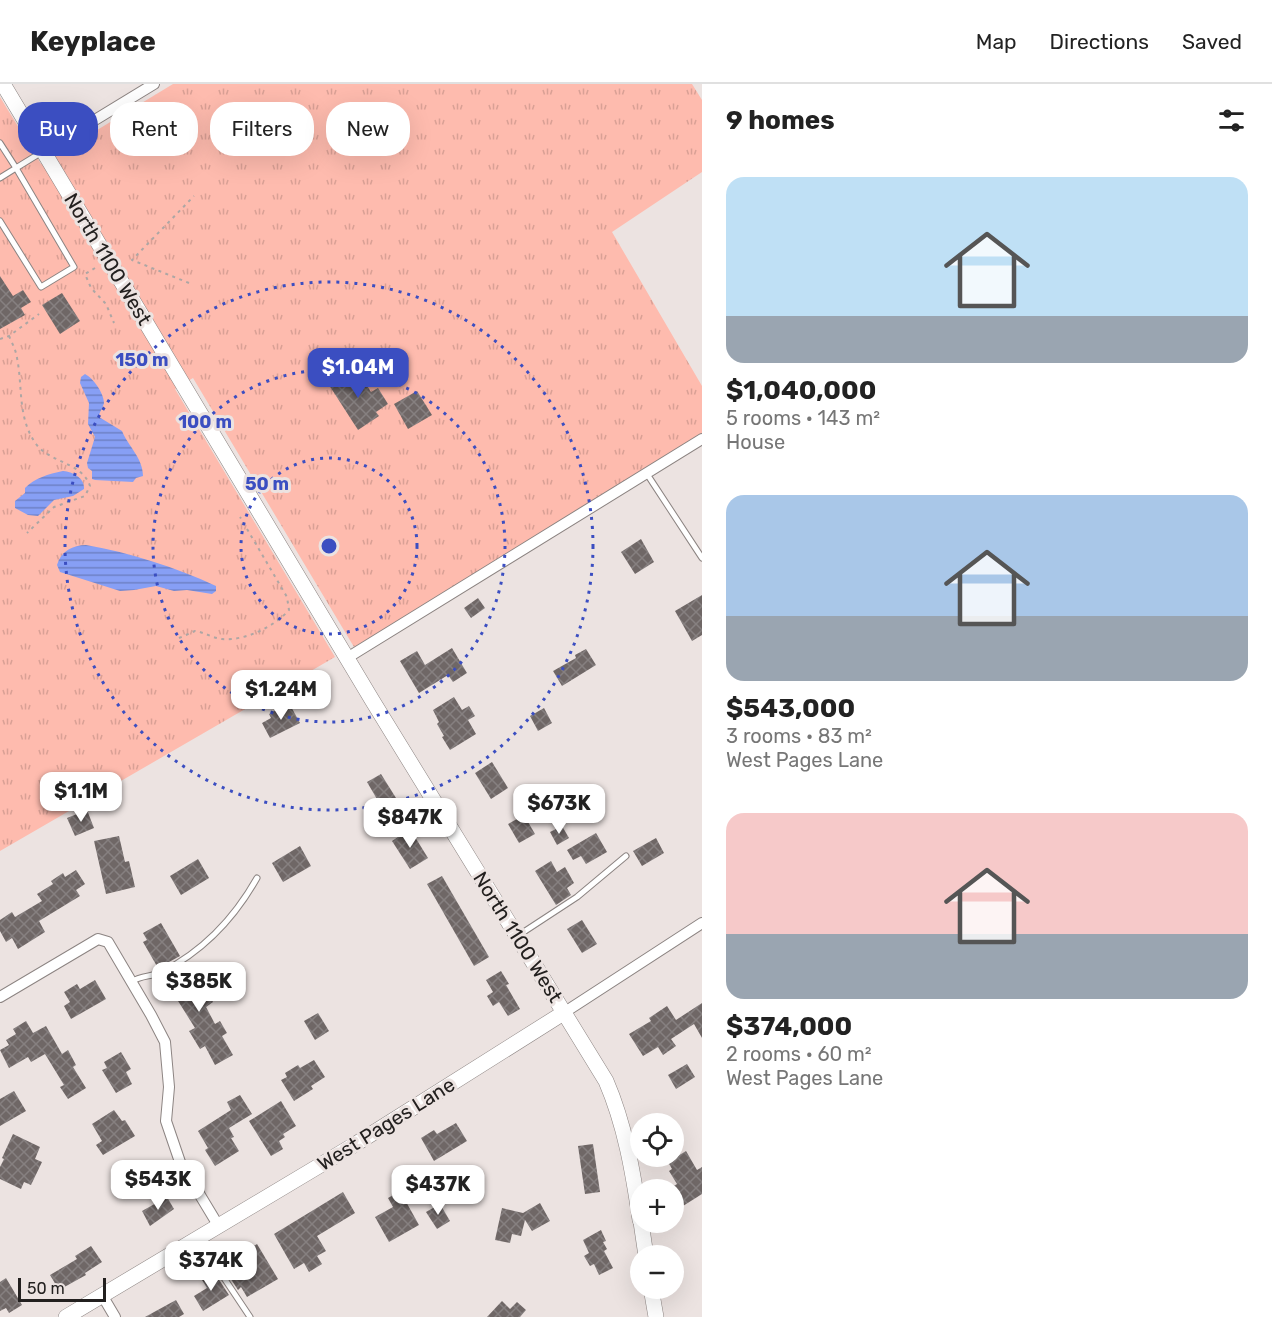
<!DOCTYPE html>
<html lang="en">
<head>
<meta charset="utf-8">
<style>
	body { margin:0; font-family:Rubik,sans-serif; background:#f2f2f2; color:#222; height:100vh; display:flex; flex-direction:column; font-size:22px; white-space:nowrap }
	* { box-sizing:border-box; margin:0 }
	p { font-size:20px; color:#767676 }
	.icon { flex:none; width:33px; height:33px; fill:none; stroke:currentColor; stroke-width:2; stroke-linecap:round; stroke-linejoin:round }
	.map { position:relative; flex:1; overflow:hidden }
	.side { display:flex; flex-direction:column; background:#fff; width:570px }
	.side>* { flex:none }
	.guide { position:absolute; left:18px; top:18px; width:570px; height:54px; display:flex; gap:12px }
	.fabs { position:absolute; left:630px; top:1029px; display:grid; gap:12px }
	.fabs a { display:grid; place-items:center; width:54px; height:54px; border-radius:50%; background:#fff; box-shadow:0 6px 24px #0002; font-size:30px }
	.scale { position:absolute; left:18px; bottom:15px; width:88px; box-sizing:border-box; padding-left:6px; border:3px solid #23201f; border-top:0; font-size:16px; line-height:21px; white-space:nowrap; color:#23201f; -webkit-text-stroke:4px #ece3e1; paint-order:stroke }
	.price { position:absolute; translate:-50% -51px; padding:0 14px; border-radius:12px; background:#fff; color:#222; font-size:20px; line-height:39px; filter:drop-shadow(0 2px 3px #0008) }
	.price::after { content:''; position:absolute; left:50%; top:36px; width:18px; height:14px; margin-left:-9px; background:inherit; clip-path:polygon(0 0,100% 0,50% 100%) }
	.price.current { background:#3b4ec1; color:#fff }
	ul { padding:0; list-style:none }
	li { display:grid; align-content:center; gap:12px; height:318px; padding:0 24px }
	li span { display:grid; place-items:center; height:186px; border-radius:18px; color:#555 }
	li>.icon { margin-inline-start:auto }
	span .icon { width:108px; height:108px; fill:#fffc; stroke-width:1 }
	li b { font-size:26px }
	h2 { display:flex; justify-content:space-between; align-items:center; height:72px; padding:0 24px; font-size:26px }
	.chip { padding:0 21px; border-radius:24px; background:#fff; box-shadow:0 6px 24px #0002; font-size:21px; line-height:54px }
	.chip.current { background:#3b4ec1; color:#fff }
	header { display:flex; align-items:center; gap:36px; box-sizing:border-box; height:84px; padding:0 30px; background:#fff; border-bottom:2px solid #e0e0e0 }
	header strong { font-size:28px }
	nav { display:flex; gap:33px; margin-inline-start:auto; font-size:21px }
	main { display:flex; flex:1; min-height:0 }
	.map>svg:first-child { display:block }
	.grass { fill:url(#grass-tufts) }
	.water { fill:url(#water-rules) }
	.building { fill:url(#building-cross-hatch) }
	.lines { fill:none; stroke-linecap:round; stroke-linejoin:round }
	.lane-casing { stroke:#8c8482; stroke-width:7 }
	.street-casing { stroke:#8c8482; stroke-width:12 }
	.secondary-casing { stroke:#8c8482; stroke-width:16 }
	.path { stroke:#ada6a4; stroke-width:2; stroke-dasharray:3 4.5; stroke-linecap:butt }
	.lane { stroke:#fff; stroke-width:5 }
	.street { stroke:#fff; stroke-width:10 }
	.secondary { stroke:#fff; stroke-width:15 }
	.ring { fill:none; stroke:#3b4ec1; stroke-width:3; stroke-dasharray:3 6 }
	.labels { text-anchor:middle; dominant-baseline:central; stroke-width:6; stroke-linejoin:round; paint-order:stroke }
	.street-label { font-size:20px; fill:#23201f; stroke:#ece3e1 }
	.centre { fill:#3b4ec1; stroke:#ece3e1; stroke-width:3 }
	.ring-label { font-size:18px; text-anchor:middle; font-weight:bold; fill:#3b4ec1; stroke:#ece3e1; stroke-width:6; stroke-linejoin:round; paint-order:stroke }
</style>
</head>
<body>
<header>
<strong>Keyplace</strong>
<nav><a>Map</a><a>Directions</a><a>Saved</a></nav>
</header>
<main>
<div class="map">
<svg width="702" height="1233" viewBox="0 0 702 1233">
	<defs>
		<pattern id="grass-tufts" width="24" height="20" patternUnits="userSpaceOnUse" patternTransform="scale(1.5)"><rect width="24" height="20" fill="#febbae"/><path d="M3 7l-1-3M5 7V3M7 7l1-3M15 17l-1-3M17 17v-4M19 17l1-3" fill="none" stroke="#d9a095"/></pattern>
		<pattern id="water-rules" width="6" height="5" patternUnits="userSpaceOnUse" patternTransform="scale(1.5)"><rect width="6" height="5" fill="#879ff5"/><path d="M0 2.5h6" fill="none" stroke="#6e81c6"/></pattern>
		<pattern id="building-cross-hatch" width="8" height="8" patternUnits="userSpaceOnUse" patternTransform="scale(1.5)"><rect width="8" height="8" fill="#6f6766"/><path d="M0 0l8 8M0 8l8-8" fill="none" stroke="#868080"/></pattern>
	</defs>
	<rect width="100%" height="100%" fill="#ece3e1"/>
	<!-- grass -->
	<polygon class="grass" points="173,0 692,0 702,16 702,88 612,148 702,302 702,355 354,563 193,294 175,305 335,573 0,767 0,13 41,80"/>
	<!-- water -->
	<g class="water">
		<path d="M85 290C93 294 104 309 104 319 103 324 99 328 99 333L122 347C128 362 143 374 143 392L136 394 133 398 95 396 92 395V387L88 384 87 379 95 353 88 340 89 319 80 299 81 293Z"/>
		<path d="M63 387C73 388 85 394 84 405L73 412 54 416 38 432 28 431 15 424V417L25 409V404C35 394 48 390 63 387Z"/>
		<path d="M86 461C131 469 175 483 216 502V507L212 510 187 506 174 507 156 502 134 506 120 507 60 488 57 481C61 467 73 461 86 461Z"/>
	</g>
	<!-- building -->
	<g class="building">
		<polygon points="0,192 13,212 23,206 31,218 21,224 25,231 0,245"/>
		<polygon points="62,209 80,237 60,250 42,221"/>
		<polygon points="356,284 371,308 378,304 388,320 376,328 379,332 358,346 329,301"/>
		<polygon points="417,307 432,331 408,345 394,320"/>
		<polygon points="641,455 654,478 635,490 621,468"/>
		<polygon points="702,511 702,551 692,557 675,527"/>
		<polygon points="478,514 485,524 471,534 464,524"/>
		<polygon points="452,564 467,589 453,598 448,591 419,609 400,577 417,567 425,581"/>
		<polygon points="586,565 596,581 562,602 553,587 576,574 575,571"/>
		<polygon points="454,613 462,626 469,622 475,632 468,636 476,650 450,666 442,653 444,652 437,640 439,638 433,626"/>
		<polygon points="289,619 300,639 270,654 262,639 271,634 269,630"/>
		<polygon points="544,624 552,639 538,647 530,632"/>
		<polygon points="492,678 508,704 491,715 475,689"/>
		<polygon points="381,690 396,714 381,722 367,698"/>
		<polygon points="87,726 94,744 75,752 67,734"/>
		<polygon points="524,731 535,750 519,759 508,740"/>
		<polygon points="562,742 569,754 557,761 550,748"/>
		<polygon points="410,745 428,774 410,785 392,757"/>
		<polygon points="596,749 607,768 586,780 581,772 573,776 567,766"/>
		<polygon points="119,752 125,778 129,777 135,803 106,810 94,757"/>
		<polygon points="656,754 664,769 642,782 633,767"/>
		<polygon points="300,762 311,782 283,798 272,779"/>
		<polygon points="198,775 209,794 181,811 170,792"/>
		<polygon points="551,777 557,788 565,783 574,799 567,804 571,811 556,821 535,787"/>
		<polygon points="76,786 85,800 76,806 80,812 39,837 45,848 18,865 12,854 6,858 0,847 0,836 12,828 15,833 42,817 37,810 53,800 51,797 63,789 65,793"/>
		<polygon points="442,792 489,873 474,882 427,800"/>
		<polygon points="582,836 597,860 582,869 567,845"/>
		<polygon points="161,839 180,872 158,884 143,858 147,856 143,849"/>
		<polygon points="185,880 194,892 196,890 213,918 206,923 215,940 220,937 227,949 222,952 233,971 215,981 205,962 200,965 189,947 195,944 163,893"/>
		<polygon points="501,887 509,900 506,901 520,925 508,932 499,918 493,922 487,912 493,908 486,896"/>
		<polygon points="95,896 106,915 71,935 64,922 70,918 64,908 77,900 80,905"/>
		<polygon points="702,919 702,954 694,940 671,955 676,962 663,971 658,963 643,972 629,950 651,937 649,934 667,922 676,936"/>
		<polygon points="318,929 329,947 315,956 304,937"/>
		<polygon points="26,937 33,949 46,942 62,970 68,966 76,981 73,983 86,1004 68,1015 60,1003 64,1001 45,970 31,978 28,973 9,984 0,966 9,961 6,956 16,950 13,945"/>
		<polygon points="121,968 131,985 126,988 132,1000 116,1009 102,986 107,984 104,978"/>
		<polygon points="314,976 325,993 311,1002 313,1005 294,1017 281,996 287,993 285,989 298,981 300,984"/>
		<polygon points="687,980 695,993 676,1005 668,991"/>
		<polygon points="14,1007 26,1027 0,1042 0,1015"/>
		<polygon points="240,1011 252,1030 229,1044 234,1053 231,1054 239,1067 215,1082 205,1066 208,1064 198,1047 231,1026 227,1018"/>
		<polygon points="281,1017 296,1042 283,1050 285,1053 279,1057 283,1065 271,1072 249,1037"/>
		<polygon points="114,1026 122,1037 125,1036 135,1052 103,1071 96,1061 102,1057 92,1040"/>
		<polygon points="456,1039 467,1057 434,1077 421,1054 434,1046 437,1050"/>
		<polygon points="13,1050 40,1063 35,1075 42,1078 31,1101 24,1098 21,1105 0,1095 0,1083 4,1075 2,1074"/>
		<polygon points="593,1060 600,1108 585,1110 578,1062"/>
		<polygon points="686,1067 697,1086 702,1083 702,1110 683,1122 672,1103 677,1100 669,1087 672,1085 668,1078"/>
		<polygon points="400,1107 419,1141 389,1158 375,1133 393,1123 388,1114"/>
		<polygon points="343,1108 355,1129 317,1152 326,1167 317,1172 322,1180 309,1188 304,1179 294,1185 274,1150"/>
		<polygon points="167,1113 174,1125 150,1142 142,1127"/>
		<polygon points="540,1119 550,1137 532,1147 525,1136 521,1152 512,1150 510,1159 495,1156 502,1124 523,1129"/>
		<polygon points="440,1120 450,1137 437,1145 426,1128"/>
		<polygon points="601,1146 606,1157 603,1158 607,1165 604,1167 613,1184 599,1191 594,1180 590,1182 584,1172 589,1169 583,1156"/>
		<polygon points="257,1160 278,1195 247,1213 241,1203 238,1206 225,1186 247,1173 244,1168"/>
		<polygon points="91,1162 102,1178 85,1189 86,1191 59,1206 50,1191 77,1175 75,1172"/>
		<polygon points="214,1188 229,1211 203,1227 194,1212 207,1204 202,1196"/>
		<polygon points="6,1194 22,1221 9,1229 6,1224 0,1227 0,1198"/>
		<polygon points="176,1216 184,1230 179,1233 145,1233"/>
		<polygon points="502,1217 510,1225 517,1218 526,1226 520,1233 487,1233"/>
	</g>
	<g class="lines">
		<defs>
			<g id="lane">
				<polyline points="0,59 16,84 42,68"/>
				<polyline points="0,94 16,84 74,183 41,203 0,137"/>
				<polyline points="647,390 702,474"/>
				<polyline points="519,851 577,813 626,772"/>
				<path d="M131 898C141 891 152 893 162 888 203 867 235 833 257 794"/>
				<polyline points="198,1155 250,1233"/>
			</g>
			<g id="street">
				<polyline points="44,67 154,0"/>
				<polyline points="347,574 702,355"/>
				<polyline points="0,913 98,855 108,858 151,931 165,958 169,1003 166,1037 180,1078 218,1141"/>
				<polyline points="565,928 702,839"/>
				<polyline points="102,1211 115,1233"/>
			</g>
			<g id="secondary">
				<path d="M3 0 372 616 606 997C625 1041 633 1088 640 1136"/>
				<polyline points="641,1138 646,1172"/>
				<polyline points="651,1204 656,1233"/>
				<polyline points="66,1233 354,1061 565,928"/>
			</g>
		</defs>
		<!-- lane casing -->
		<use href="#lane" class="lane-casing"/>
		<!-- street casing -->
		<use href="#street" class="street-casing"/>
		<!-- secondary casing -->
		<use href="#secondary" class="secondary-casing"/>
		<!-- path -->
		<g class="path">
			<polyline points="95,184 85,190 91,204 106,220 114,239"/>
			<polyline points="189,199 132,176 194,112"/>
			<path d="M9 252C12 259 16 266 17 274 23 303 17 333 36 360 50 379 82 378 90 402L85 412 54 423 27 449"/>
			<polyline points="0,255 9,252 39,230"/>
			<path d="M179 554 195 547C204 548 212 554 222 555 245 557 274 543 289 526L287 513 240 433"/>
		</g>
		<!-- lane -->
		<use href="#lane" class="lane"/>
		<!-- street -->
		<use href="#street" class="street"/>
		<!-- secondary -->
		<use href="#secondary" class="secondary"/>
	</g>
	<!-- distance rings -->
	<g class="ring">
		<circle cx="329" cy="462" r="88"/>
		<circle cx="329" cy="462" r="176"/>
		<circle cx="329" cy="462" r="264"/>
	</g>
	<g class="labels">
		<!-- street labels -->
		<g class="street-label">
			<text transform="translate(108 175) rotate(59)">North 1100 West</text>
			<text transform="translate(518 853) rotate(58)">North 1100 West</text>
			<text transform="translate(386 1040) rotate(-32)">West Pages Lane</text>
		</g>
	</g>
	<circle cx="329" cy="462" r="9" class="centre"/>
	<g class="ring-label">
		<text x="142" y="282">150 m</text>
		<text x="205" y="344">100 m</text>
		<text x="267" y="406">50 m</text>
	</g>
</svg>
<div class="fabs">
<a><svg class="icon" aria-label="locate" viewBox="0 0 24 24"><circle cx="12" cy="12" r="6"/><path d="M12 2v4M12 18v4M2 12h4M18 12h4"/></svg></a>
<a>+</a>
<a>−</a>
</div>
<div class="scale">50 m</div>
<b class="price current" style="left:358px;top:315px">$1.04M</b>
<b class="price" style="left:281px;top:637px">$1.24M</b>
<b class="price" style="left:81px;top:739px">$1.1M</b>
<b class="price" style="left:559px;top:751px">$673K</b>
<b class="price" style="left:410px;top:765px">$847K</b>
<b class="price" style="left:199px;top:929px">$385K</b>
<b class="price" style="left:158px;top:1127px">$543K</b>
<b class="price" style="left:438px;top:1132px">$437K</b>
<b class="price" style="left:211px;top:1208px">$374K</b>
<div class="guide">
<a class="chip current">Buy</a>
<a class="chip">Rent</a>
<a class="chip">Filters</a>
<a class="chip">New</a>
</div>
</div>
<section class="side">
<h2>9 homes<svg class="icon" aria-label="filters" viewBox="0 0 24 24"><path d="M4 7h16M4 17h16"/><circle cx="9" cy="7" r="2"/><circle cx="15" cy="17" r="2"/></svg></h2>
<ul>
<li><span style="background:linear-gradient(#bfe0f5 75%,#9aa5b1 0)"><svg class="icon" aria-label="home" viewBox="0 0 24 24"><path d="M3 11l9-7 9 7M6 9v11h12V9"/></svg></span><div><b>$1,040,000</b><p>5 rooms · 143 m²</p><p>House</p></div></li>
<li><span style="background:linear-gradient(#a9c7e8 65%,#9aa5b1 0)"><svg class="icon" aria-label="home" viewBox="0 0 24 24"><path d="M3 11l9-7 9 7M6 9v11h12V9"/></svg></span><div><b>$543,000</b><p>3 rooms · 83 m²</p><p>West Pages Lane</p></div></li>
<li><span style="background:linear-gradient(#f6c9c9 65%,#9aa5b1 0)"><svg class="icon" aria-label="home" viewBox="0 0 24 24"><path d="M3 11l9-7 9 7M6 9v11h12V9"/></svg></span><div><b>$374,000</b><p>2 rooms · 60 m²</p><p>West Pages Lane</p></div></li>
</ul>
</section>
</main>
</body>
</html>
